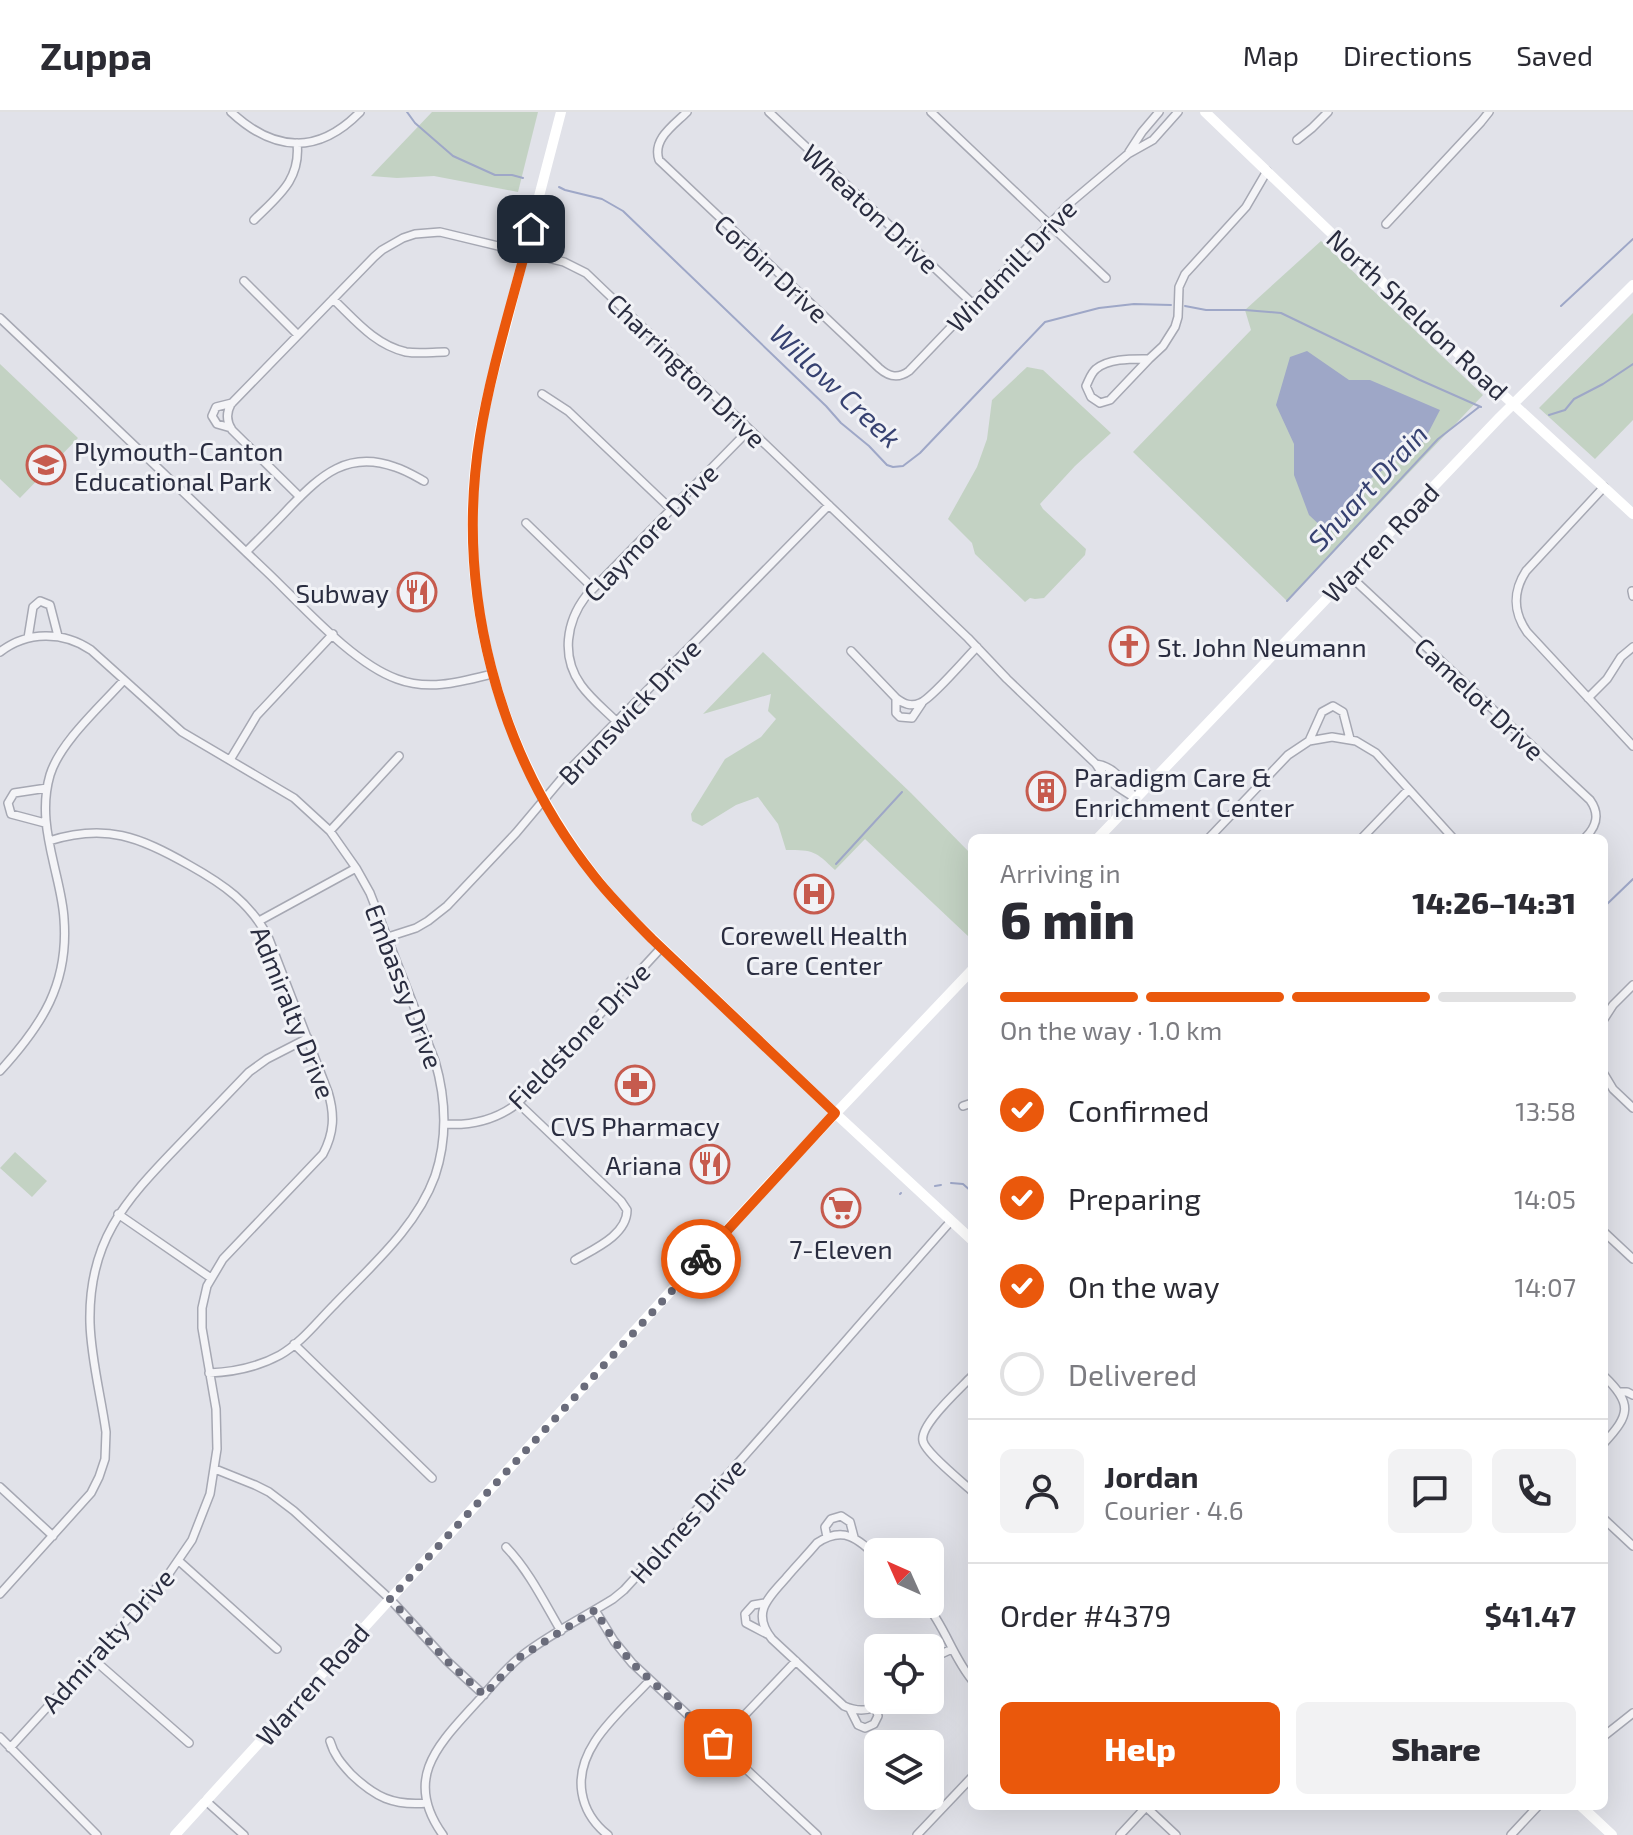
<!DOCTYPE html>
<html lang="en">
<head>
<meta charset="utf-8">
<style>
	body { margin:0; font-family:"Exo 2",sans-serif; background:#f2f2f3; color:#2b2b33; height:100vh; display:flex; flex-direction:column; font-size:30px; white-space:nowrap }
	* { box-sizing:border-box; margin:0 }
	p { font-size:26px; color:#7c7c81 }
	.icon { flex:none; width:44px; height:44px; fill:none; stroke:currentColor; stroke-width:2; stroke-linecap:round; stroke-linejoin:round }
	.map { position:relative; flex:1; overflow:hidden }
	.panel { position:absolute; left:968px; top:722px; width:640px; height:976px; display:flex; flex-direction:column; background:#fff; border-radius:12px; box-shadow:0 8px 32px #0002 }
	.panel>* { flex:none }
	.needle { width:52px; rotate:315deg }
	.tools { position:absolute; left:864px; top:1426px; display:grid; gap:16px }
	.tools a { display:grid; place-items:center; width:80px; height:80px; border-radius:12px; background:#fff; box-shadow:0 8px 32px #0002; font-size:40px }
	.pin { position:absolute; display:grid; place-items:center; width:68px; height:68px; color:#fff; margin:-34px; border-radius:16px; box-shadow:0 4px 12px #0006 }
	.courier { position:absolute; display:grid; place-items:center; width:80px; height:80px; margin:-40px; border:6px solid #ea580c; border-radius:50%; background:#fff; color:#222; box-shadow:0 2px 10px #0007 }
	.overview em { font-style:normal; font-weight:800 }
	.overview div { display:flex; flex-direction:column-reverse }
	.overview { display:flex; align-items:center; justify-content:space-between; height:136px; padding:0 32px }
	h1 { font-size:52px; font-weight:800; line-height:60px }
	.bar { display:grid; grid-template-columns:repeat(4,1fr); gap:12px 8px; align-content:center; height:96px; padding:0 32px }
	.bar i { height:10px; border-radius:6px; background:#e1e1e2 }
	.bar .current { background:#ea580c }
	.bar p { grid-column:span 4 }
	.line { display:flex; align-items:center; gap:20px; padding:0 32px; border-top:2px solid #e1e1e2 }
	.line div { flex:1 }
	.round { display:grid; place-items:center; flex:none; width:84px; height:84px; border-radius:12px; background:#f2f2f3 }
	ol { padding:0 32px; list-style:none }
	li { display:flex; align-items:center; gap:24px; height:88px }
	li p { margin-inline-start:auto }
	li .icon { padding:8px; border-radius:50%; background:#ea580c; color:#fff; stroke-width:4 }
	li:last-child { color:#7c7c81 }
	li i { width:44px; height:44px; border:4px solid #e1e1e2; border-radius:50% }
	.button { display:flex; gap:16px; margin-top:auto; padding:16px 32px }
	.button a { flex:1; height:92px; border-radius:12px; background:#ea580c; color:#fff; font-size:32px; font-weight:800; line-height:92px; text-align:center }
	.button a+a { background:#f2f2f3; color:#2b2b33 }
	header { display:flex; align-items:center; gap:48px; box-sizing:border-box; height:112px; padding:0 40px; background:#fff; border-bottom:2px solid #e1e1e2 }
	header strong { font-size:38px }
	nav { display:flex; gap:44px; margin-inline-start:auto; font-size:28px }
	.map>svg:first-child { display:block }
	.green { fill:#c3d2c3 }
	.water { fill:#9ea7c7 }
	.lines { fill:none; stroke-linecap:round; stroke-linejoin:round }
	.stream { stroke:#9ea7c7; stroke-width:2 }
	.street-casing { stroke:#a6a8b3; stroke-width:10 }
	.street { stroke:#f4f4f7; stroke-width:7 }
	.secondary { stroke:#fff; stroke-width:10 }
	.done { stroke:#6a6c7b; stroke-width:8; stroke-dasharray:0 14.4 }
	.route { stroke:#ea580c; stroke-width:10 }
	.labels { text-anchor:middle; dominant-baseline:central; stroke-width:6; stroke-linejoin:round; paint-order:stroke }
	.street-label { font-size:26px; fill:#2a2d40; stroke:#f1f2f6 }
	.poi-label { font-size:26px; fill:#2a2d40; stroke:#f1f2f6; text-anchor:start }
	.water-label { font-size:28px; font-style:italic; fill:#374271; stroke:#f1f2f6 }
</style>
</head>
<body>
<header>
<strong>Zuppa</strong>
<nav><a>Map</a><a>Directions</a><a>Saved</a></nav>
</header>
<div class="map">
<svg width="1633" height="1723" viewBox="0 0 1633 1723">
	<rect width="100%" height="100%" fill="#e1e2e9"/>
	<path class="green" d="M432,0H538L518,80L434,64L397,66L371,64Z
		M1321,129L1483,283L1287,489L1133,340L1251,218L1245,198Z
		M1633,201V308L1595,347L1539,296Z
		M0,252L78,326L20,386L0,367Z
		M1027,255L1043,258L1111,321L1075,354L1040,392L1043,397L1086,437L1085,443L1044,486L1035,487L1030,486L1025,490L975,442L972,431L948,407L977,355L987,327L992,288Z
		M763,540L911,681L972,743V821L969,825L865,727L835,758C815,739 814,738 786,738L778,712L758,685L736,693L702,714L692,709L691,702L725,647L761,625L776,607L768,599L771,582L703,602Z
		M15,1040L47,1069L32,1085L0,1056Z"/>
	<path class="water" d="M1307,239L1349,268H1370L1440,298L1424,329L1366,370L1351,397L1324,417L1309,403L1294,363V332L1276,293L1290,245Z"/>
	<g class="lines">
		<path class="stream" d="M407,0L415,11L453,44L495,63H512L523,66
			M559,75L565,78L602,87L623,99L826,294L841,311L869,334L887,353L893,355L903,354L920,341L1045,210L1099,196L1134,192L1171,193
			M1185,194L1206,198H1245L1281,201L1420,268L1481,295
			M1561,194L1633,127
			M1549,303L1565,298L1574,287L1603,272L1633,252
			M1287,489L1438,327L1479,295
			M836,752L902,680
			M1604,795L1633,767
			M951,1071L963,1072L972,1080
			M935,1074L941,1073
			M900,1082L901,1081"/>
		<defs>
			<path id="street" d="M231,0C274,40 318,43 360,0
				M687,0C674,13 652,27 659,48L879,256C889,265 898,267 909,259L1070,91L1128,42L1153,28L1178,0
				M769,0L973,192
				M931,0L1106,166
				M1297,28L1312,16L1328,0
				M1129,40L1142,20L1159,0
				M254,108C278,84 301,68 297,31
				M1386,112L1481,10L1489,0
				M244,169L298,223
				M333,187C355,208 375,233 406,240C419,242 433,240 445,240
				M0,206C89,290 177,374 266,459C301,492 352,551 397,567C429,579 460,570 492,562
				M1149,247L1110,288L1100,291L1091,285L1086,274C1089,268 1091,261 1096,257C1109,246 1133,247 1149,247L1163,234L1175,215L1178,205L1179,175L1185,162L1246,95L1267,59
				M542,282L568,299L671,397
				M231,316L217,312L212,304L216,295L232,291
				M1604,375L1526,459C1513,479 1513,500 1527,520L1633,634
				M300,385L232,318C226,309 226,301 231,292L374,145L382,138L403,126L415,122L440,120L564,150L586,161L968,526L1007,567L1096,652C1105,668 1120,677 1135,686
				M526,411L593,476
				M246,440C261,425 276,410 290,395C321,363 348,338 395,355C405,358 415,364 424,369
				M1349,463L1590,688C1600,702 1597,714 1585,726
				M1632,479L1633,484
				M28,526L33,495L40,489L50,493L58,524
				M851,539L896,586C904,592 911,595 920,591C931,587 966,546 977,535
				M0,540C27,519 63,519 91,538L182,620L294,686L330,719L356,756L370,781L435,949C446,987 448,1025 435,1064C416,1116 371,1154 334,1193C317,1210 301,1231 280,1243C258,1255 234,1260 209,1261
				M896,586V601L900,605L912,606L922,591
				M1588,586L1607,567L1621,545L1633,535
				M617,610C605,598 591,587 581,573C561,545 566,510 586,484L749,318
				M1309,629L1322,600L1333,594L1343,600L1350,627
				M230,648L257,603L333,522
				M1096,652C1113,654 1123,668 1132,682
				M45,711L11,702L8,691L14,681L47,676
				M330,719L399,644
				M1209,726L1288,643L1309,629L1332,625L1356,629L1376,641L1453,726
				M1362,726L1408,678
				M259,809L356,756
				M388,825L416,816L428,809L447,794L516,721L569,658L829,393
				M1604,907L1613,893L1633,873
				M0,959C42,913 69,872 64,807C63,789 58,771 54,753C47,723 41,694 50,663C60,630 101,594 124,568
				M1604,962L1613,977L1633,996
				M518,991L621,1089L627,1098C627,1123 594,1137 575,1148
				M963,994L972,991
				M444,1012C472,1014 496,1008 518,991L661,836
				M118,1102L211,1166
				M1604,1120L1633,1147
				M294,1232L432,1366
				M972,1264C961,1276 919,1313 923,1329C925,1340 962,1370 972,1379
				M1604,1264C1633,1292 1630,1303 1604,1331
				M1619,1280H1627L1633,1283
				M215,1357L255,1373L269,1380L294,1399L390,1487L447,1549L484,1583
				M0,1375L53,1424
				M1604,1407L1633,1434
				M827,1425L825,1415L831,1407L841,1404L850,1410L854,1425
				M506,1435C529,1459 544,1490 561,1519
				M878,1446C858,1427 844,1413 817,1431C807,1443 796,1454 786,1466C768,1486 751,1501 772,1527L844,1594C860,1601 873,1599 886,1588
				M179,1449L277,1537
				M0,1482L91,1381L99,1365L105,1347L106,1320C101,1284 91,1247 90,1211C88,1130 124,1090 177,1035C201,1010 225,985 249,960L267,947L308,926
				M765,1491L753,1493L745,1502L746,1511L767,1522
				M926,1492C945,1515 953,1545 972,1568
				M595,1498L614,1529L632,1551L817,1723
				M92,1546L189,1631
				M930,1547L952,1537
				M850,1597L858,1613L865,1616L874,1612L878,1604L876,1596
				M1604,1624L1633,1601
				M0,1625L97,1723
				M330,1629C334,1643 341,1651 351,1662C375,1685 393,1694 427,1691
				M718,1631L796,1549
				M10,1636L168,1463L192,1428L210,1382L217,1337L216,1297L202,1216V1196L207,1174L223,1147L323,1042C334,1021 335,1003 328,980L269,827C251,791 223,772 189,753C140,725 106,711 49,729
				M206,1689L244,1723
				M1145,1694L1176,1723
				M443,1723C402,1666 439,1632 477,1590C492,1574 506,1555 524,1542C552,1521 584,1505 613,1487L624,1478C735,1357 842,1232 951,1109
				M608,1723C594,1712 585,1699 582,1681C574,1635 622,1599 650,1568
				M917,1723L972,1665
				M1120,1723L1146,1695
				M1511,1723L1538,1694"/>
		</defs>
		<use href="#street" class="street-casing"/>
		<use href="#street" class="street"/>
		<path class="secondary" d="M561,0C543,69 525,137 508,206C498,245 486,284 479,324C452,498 507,667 622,797L835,1001L972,1128
			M1205,0L1424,210L1633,402
			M1098,726L1500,305L1633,173
			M1581,1694L1612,1723
			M175,1723L763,1078L972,858"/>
	</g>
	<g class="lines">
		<path class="done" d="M701,1147L390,1487L447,1549L484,1583L520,1545L595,1498L614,1529L632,1551L718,1631"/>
		<path class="route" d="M531,117C514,185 491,256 480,324C455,478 497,642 594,764C612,787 632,807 652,827L835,1001L701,1147"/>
	</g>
	<defs>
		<symbol id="school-ring" viewBox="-11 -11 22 22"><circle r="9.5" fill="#f1f2f6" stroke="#c65b4e" stroke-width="1.5"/><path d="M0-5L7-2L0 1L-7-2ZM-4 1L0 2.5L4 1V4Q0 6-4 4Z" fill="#c65b4e"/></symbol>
		<symbol id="restaurant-ring" viewBox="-11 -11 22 22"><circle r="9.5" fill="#f1f2f6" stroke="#c65b4e" stroke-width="1.5"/><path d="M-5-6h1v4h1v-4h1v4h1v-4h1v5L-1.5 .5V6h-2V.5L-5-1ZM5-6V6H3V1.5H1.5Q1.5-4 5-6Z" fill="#c65b4e"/></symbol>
		<symbol id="church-ring" viewBox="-11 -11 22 22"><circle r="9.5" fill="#f1f2f6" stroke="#c65b4e" stroke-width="1.5"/><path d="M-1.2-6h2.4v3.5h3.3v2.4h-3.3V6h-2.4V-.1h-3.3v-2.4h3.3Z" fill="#c65b4e"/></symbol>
		<symbol id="building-ring" viewBox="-11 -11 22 22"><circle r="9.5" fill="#f1f2f6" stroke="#c65b4e" stroke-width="1.5"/><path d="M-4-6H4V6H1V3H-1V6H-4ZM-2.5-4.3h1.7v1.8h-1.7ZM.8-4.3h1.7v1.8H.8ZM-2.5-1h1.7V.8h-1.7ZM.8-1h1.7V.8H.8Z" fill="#c65b4e"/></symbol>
		<symbol id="hospital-ring" viewBox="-11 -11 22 22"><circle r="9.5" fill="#f1f2f6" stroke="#c65b4e" stroke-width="1.5"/><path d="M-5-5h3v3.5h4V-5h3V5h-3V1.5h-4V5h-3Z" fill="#c65b4e"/></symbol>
		<symbol id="pharmacy-ring" viewBox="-11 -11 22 22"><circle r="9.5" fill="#f1f2f6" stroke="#c65b4e" stroke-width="1.5"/><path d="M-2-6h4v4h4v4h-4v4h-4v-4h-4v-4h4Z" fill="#c65b4e"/></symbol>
		<symbol id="supermarket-ring" viewBox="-11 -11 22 22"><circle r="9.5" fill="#f1f2f6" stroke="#c65b4e" stroke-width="1.5"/><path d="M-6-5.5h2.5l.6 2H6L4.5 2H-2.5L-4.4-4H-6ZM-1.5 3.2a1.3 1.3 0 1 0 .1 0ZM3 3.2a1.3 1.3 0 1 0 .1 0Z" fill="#c65b4e"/></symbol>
	</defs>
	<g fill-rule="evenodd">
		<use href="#school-ring" x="24" y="331" width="44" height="44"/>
		<use href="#restaurant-ring" x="395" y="458" width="44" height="44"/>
		<use href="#church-ring" x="1107" y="512" width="44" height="44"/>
		<use href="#building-ring" x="1024" y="657" width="44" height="44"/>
		<use href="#hospital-ring" x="792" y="760" width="44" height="44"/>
		<use href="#pharmacy-ring" x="613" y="951" width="44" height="44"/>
		<use href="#restaurant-ring" x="688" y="1030" width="44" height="44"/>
		<use href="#supermarket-ring" x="819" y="1074" width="44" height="44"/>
	</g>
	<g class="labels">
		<g class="street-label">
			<text transform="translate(871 96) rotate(43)">Wheaton Drive</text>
			<text transform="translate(1011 153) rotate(-46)">Windmill Drive</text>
			<text transform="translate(772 156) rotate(43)">Corbin Drive</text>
			<text transform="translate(1418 202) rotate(43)">North Sheldon Road</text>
			<text transform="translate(687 258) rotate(44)">Charrington Drive</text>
			<text transform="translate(650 420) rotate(-46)">Claymore Drive</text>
			<text transform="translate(1380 430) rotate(-46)">Warren Road</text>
			<text transform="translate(1480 586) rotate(43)">Camelot Drive</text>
			<text transform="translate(629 599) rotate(-46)">Brunswick Drive</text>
			<text transform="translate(405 874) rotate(69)">Embassy Drive</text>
			<text transform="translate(294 900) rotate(68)">Admiralty Drive</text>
			<text transform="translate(578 923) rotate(-46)">Fieldstone Drive</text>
			<text transform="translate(687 1408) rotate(-48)">Holmes Drive</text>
			<text transform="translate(107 1528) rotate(-48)">Admiralty Drive</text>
			<text transform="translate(312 1572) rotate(-48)">Warren Road</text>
		</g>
		<g class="poi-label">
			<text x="74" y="338">Plymouth-Canton<tspan x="74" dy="30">Educational Park</tspan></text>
			<text x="389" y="480" text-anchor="end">Subway</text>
			<text x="1157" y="534">St. John Neumann</text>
			<text x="1074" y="664">Paradigm Care &amp;<tspan x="1074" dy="30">Enrichment Center</tspan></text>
			<text x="814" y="822" text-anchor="middle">Corewell Health<tspan x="814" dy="30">Care Center</tspan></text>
			<text x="635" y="1013" text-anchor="middle">CVS Pharmacy</text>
			<text x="682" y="1052" text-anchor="end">Ariana</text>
			<text x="841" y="1136" text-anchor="middle">7-Eleven</text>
		</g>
		<g class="water-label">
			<text transform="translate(836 273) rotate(43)">Willow Creek</text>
			<text transform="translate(1367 375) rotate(-47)">Shuart Drain</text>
		</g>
	</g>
</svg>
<div class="tools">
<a><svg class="needle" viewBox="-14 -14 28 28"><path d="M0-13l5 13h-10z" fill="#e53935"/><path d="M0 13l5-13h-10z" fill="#7c7c81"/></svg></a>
<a><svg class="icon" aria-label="locate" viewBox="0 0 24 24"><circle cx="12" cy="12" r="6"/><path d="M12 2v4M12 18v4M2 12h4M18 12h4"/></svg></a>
<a><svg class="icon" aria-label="layers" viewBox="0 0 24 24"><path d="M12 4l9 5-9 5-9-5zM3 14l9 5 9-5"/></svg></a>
</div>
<div class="pin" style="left:718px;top:1631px;background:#ea580c"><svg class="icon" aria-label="bag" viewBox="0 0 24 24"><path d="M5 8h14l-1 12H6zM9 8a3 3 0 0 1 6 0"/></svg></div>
<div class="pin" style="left:531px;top:117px;background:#1f2937"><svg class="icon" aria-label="home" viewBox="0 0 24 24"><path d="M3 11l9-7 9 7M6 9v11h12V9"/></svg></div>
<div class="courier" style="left:701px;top:1147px"><svg class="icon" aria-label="bike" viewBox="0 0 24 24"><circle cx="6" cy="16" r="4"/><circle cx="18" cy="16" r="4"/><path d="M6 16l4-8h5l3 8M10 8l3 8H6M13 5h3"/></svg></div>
<section class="panel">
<div class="overview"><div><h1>6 min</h1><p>Arriving in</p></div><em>14:26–14:31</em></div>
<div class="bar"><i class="current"></i><i class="current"></i><i class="current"></i><i></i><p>On the way · 1.0 km</p></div>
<ol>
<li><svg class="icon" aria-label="check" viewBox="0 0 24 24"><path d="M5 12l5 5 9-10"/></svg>Confirmed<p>13:58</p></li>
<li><svg class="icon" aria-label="check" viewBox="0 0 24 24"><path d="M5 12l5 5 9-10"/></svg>Preparing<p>14:05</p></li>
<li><svg class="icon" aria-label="check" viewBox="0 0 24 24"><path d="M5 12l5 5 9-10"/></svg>On the way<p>14:07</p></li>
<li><i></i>Delivered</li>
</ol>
<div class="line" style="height:144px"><a class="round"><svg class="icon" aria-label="person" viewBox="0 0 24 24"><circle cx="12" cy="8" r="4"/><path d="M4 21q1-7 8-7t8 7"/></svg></a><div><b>Jordan</b><p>Courier · 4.6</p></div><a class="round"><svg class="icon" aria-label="chat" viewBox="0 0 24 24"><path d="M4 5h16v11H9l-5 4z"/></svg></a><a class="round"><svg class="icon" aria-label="phone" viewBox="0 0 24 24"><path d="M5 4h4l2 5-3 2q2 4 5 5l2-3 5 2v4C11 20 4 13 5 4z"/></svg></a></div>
<div class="line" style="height:104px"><div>Order #4379</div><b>$41.47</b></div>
<div class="button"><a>Help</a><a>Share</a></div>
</section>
</div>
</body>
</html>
